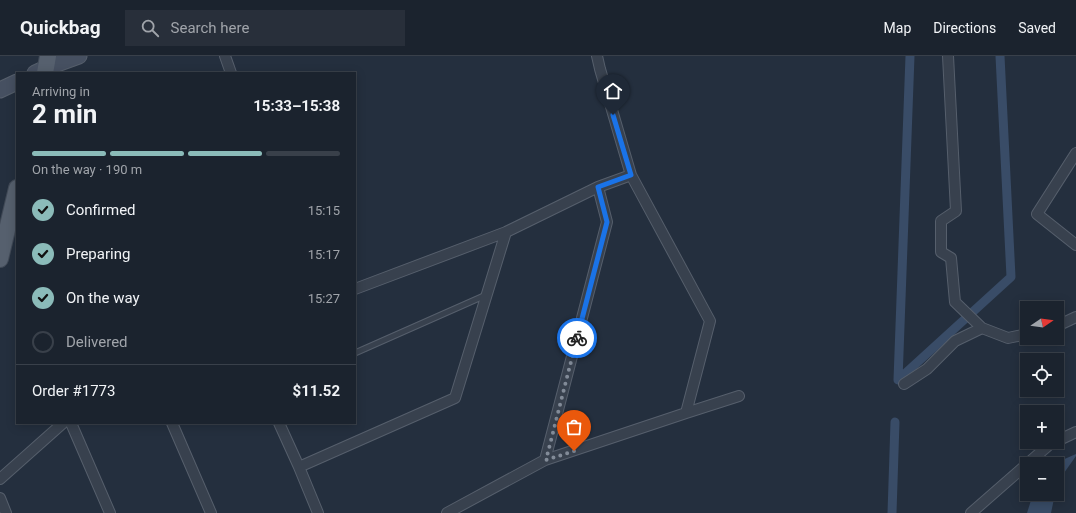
<!DOCTYPE html>
<html lang="en">
<head>
<meta charset="utf-8">
<style>
	body { margin:0; font-family:Roboto,sans-serif; background:#282f3a; color:#f1f3f6; height:100vh; display:flex; flex-direction:column; font-size:15px; white-space:nowrap }
	* { box-sizing:border-box; margin:0 }
	p { font-size:13px; color:#a0a4aa }
	.icon { flex:none; width:22px; height:22px; fill:none; stroke:currentColor; stroke-width:2; stroke-linecap:round; stroke-linejoin:round }
	.map { position:relative; flex:1; overflow:hidden }
	.details { position:absolute; left:16px; top:16px; width:340px; height:352px; display:flex; flex-direction:column; background:#1b232e; border-radius:0px; box-shadow:0 2px 10px #0003,0 0 0 1px #39404a }
	.details>* { flex:none }
	.needle { width:26px; rotate:77deg }
	.tools { position:absolute; left:1020px; top:245px; display:grid; gap:8px }
	.tools a { display:grid; place-items:center; width:44px; height:44px; border-radius:0px; background:#1b232e; box-shadow:0 2px 10px #0003,0 0 0 1px #39404a; font-size:20px }
	.pin { position:absolute; display:grid; place-items:center; width:34px; height:34px; color:#fff; margin:-41px -17px; border-radius:50% 50% 50% 0; rotate:-45deg; box-shadow:0 0 4px #0007 }
	.pin .icon { rotate:45deg }
	.courier { position:absolute; display:grid; place-items:center; width:40px; height:40px; margin:-20px; border:3px solid #1a73e8; border-radius:50%; background:#fff; color:#222; box-shadow:0 1px 5px #0007 }
	.headline em { font-style:normal; font-weight:700 }
	.headline div { display:flex; flex-direction:column-reverse }
	.headline { display:flex; align-items:center; justify-content:space-between; height:68px; padding:0 16px }
	h1 { font-size:26px; font-weight:700; line-height:30px }
	.bar { display:grid; grid-template-columns:repeat(4,1fr); gap:6px 4px; align-content:center; height:48px; padding:0 16px }
	.bar i { height:5px; border-radius:3px; background:#39404a }
	.bar .current { background:#8bbbb9 }
	.bar p { grid-column:span 4 }
	.line { display:flex; align-items:center; gap:10px; padding:0 16px; border-top:1px solid #39404a }
	.line div { flex:1 }
	ol { padding:0 16px; list-style:none }
	li { display:flex; align-items:center; gap:12px; height:44px }
	li p { margin-inline-start:auto }
	li .icon { padding:4px; border-radius:50%; background:#8bbbb9; color:#111; stroke-width:4 }
	li:last-child { color:#a0a4aa }
	li i { width:22px; height:22px; border:2px solid #39404a; border-radius:50% }
	header { display:flex; align-items:center; gap:24px; box-sizing:border-box; height:56px; padding:0 20px; background:#1b232e; border-bottom:1px solid #39404a }
	header strong { font-size:19px }
	nav { display:flex; gap:22px; margin-inline-start:auto; font-size:14px }
	.search { width:280px; height:36px; background:#282f3a; display:flex; align-items:center; gap:10px; box-sizing:border-box; padding:0 14px; border-radius:0px; color:#a0a4aa; font-size:15px }
	.map>svg:first-child { display:block }
	.water { fill:#394c67 }
	.lines { fill:none; stroke-linecap:round; stroke-linejoin:round }
	.canal { stroke:#394c67; stroke-width:9 }
	.lane-casing { stroke:#565f6c; stroke-width:7 }
	.street-casing { stroke:#565f6c; stroke-width:12 }
	.secondary-casing { stroke:#565f6c; stroke-width:17 }
	.primary-casing { stroke:#414a57; stroke-width:18 }
	.lane { stroke:#38414e; stroke-width:5 }
	.street { stroke:#38414e; stroke-width:10 }
	.secondary { stroke:#465061; stroke-width:15 }
	.primary { stroke:#56606e; stroke-width:16 }
	.done { stroke:#828b98; stroke-width:4; stroke-dasharray:0 7.2 }
	.route { stroke:#1a73e8; stroke-width:5 }
</style>
</head>
<body>
<header>
<strong>Quickbag</strong>
<div class="search"><svg class="icon" aria-label="search" viewBox="0 0 24 24"><circle cx="10" cy="10" r="6"/><path d="M15 15l6 6"/></svg>Search here</div>
<nav><a>Map</a><a>Directions</a><a>Saved</a></nav>
</header>
<div class="map">
<svg width="1076" height="457" viewBox="0 0 1076 457">
	<rect width="100%" height="100%" fill="#242f3e"/>
	<path class="water" d="M1076,398V400L1064,417L1057,429V408H1053Z
		M1033,438H1055L1051,457H1027Z"/>
	<g class="lines">
		<path class="canal" d="M898,324L1011,221L1000,0
			M898,324L910,0
			M892,457L895,366"/>
		<defs>
			<path id="lane" d="M355,297L486,239"/>
			<path id="street" d="M225,0L231,17
				M948,0L956,155L941,165V196L951,202L955,246L982,272
				M1076,97L1037,158L1076,189
				M355,233L506,176L598,131L631,119L600,13L597,0
				M1057,270L1076,261
				M904,328L927,313L955,285L982,272L1008,282L1027,278
				M686,357L739,340
				M71,367L110,457
				M172,367L211,457
				M279,367L299,411L318,457
				M1057,385L1076,376
				M545,404L686,357L710,265L631,119
				M1027,408L1049,389L1055,386
				M299,411L455,342L506,176
				M0,423L63,367
				M0,442L6,457
				M447,457L545,404L607,166L598,131
				M971,457L1027,408"/>
			<path id="secondary" d="M35,17L46,12L79,0
				M0,34L17,26"/>
			<path id="primary" d="M45,17L48,0
				M0,203L17,132"/>
		</defs>
		<use href="#lane" class="lane-casing"/>
		<use href="#street" class="street-casing"/>
		<use href="#secondary" class="secondary-casing"/>
		<use href="#primary" class="primary-casing"/>
		<use href="#lane" class="lane"/>
		<use href="#street" class="street"/>
		<use href="#secondary" class="secondary"/>
		<use href="#primary" class="primary"/>
	</g>
	<g class="lines">
		<path class="done" d="M574,395L546,404L577,282"/>
		<path class="route" d="M577,282L607,166L598,131L631,119L613,59"/>
	</g>
</svg>
<div class="tools">
<a><svg class="needle" viewBox="-14 -14 28 28"><path d="M0-13l5 13h-10z" fill="#e53935"/><path d="M0 13l5-13h-10z" fill="#a0a4aa"/></svg></a>
<a><svg class="icon" aria-label="locate" viewBox="0 0 24 24"><circle cx="12" cy="12" r="6"/><path d="M12 2v4M12 18v4M2 12h4M18 12h4"/></svg></a>
<a>+</a>
<a>−</a>
</div>
<div class="pin" style="left:574px;top:395px;background:#ea580c"><svg class="icon" aria-label="bag" viewBox="0 0 24 24"><path d="M5 8h14l-1 12H6zM9 8a3 3 0 0 1 6 0"/></svg></div>
<div class="pin" style="left:613px;top:59px;background:#1f2937"><svg class="icon" aria-label="home" viewBox="0 0 24 24"><path d="M3 11l9-7 9 7M6 9v11h12V9"/></svg></div>
<div class="courier" style="left:577px;top:282px"><svg class="icon" aria-label="bike" viewBox="0 0 24 24"><circle cx="6" cy="16" r="4"/><circle cx="18" cy="16" r="4"/><path d="M6 16l4-8h5l3 8M10 8l3 8H6M13 5h3"/></svg></div>
<section class="details">
<div class="headline"><div><h1>2 min</h1><p>Arriving in</p></div><em>15:33–15:38</em></div>
<div class="bar"><i class="current"></i><i class="current"></i><i class="current"></i><i></i><p>On the way · 190 m</p></div>
<ol>
<li><svg class="icon" aria-label="check" viewBox="0 0 24 24"><path d="M5 12l5 5 9-10"/></svg>Confirmed<p>15:15</p></li>
<li><svg class="icon" aria-label="check" viewBox="0 0 24 24"><path d="M5 12l5 5 9-10"/></svg>Preparing<p>15:17</p></li>
<li><svg class="icon" aria-label="check" viewBox="0 0 24 24"><path d="M5 12l5 5 9-10"/></svg>On the way<p>15:27</p></li>
<li><i></i>Delivered</li>
</ol>
<div class="line" style="height:52px"><div>Order #1773</div><b>$11.52</b></div>
</section>
</div>
</body>
</html>
